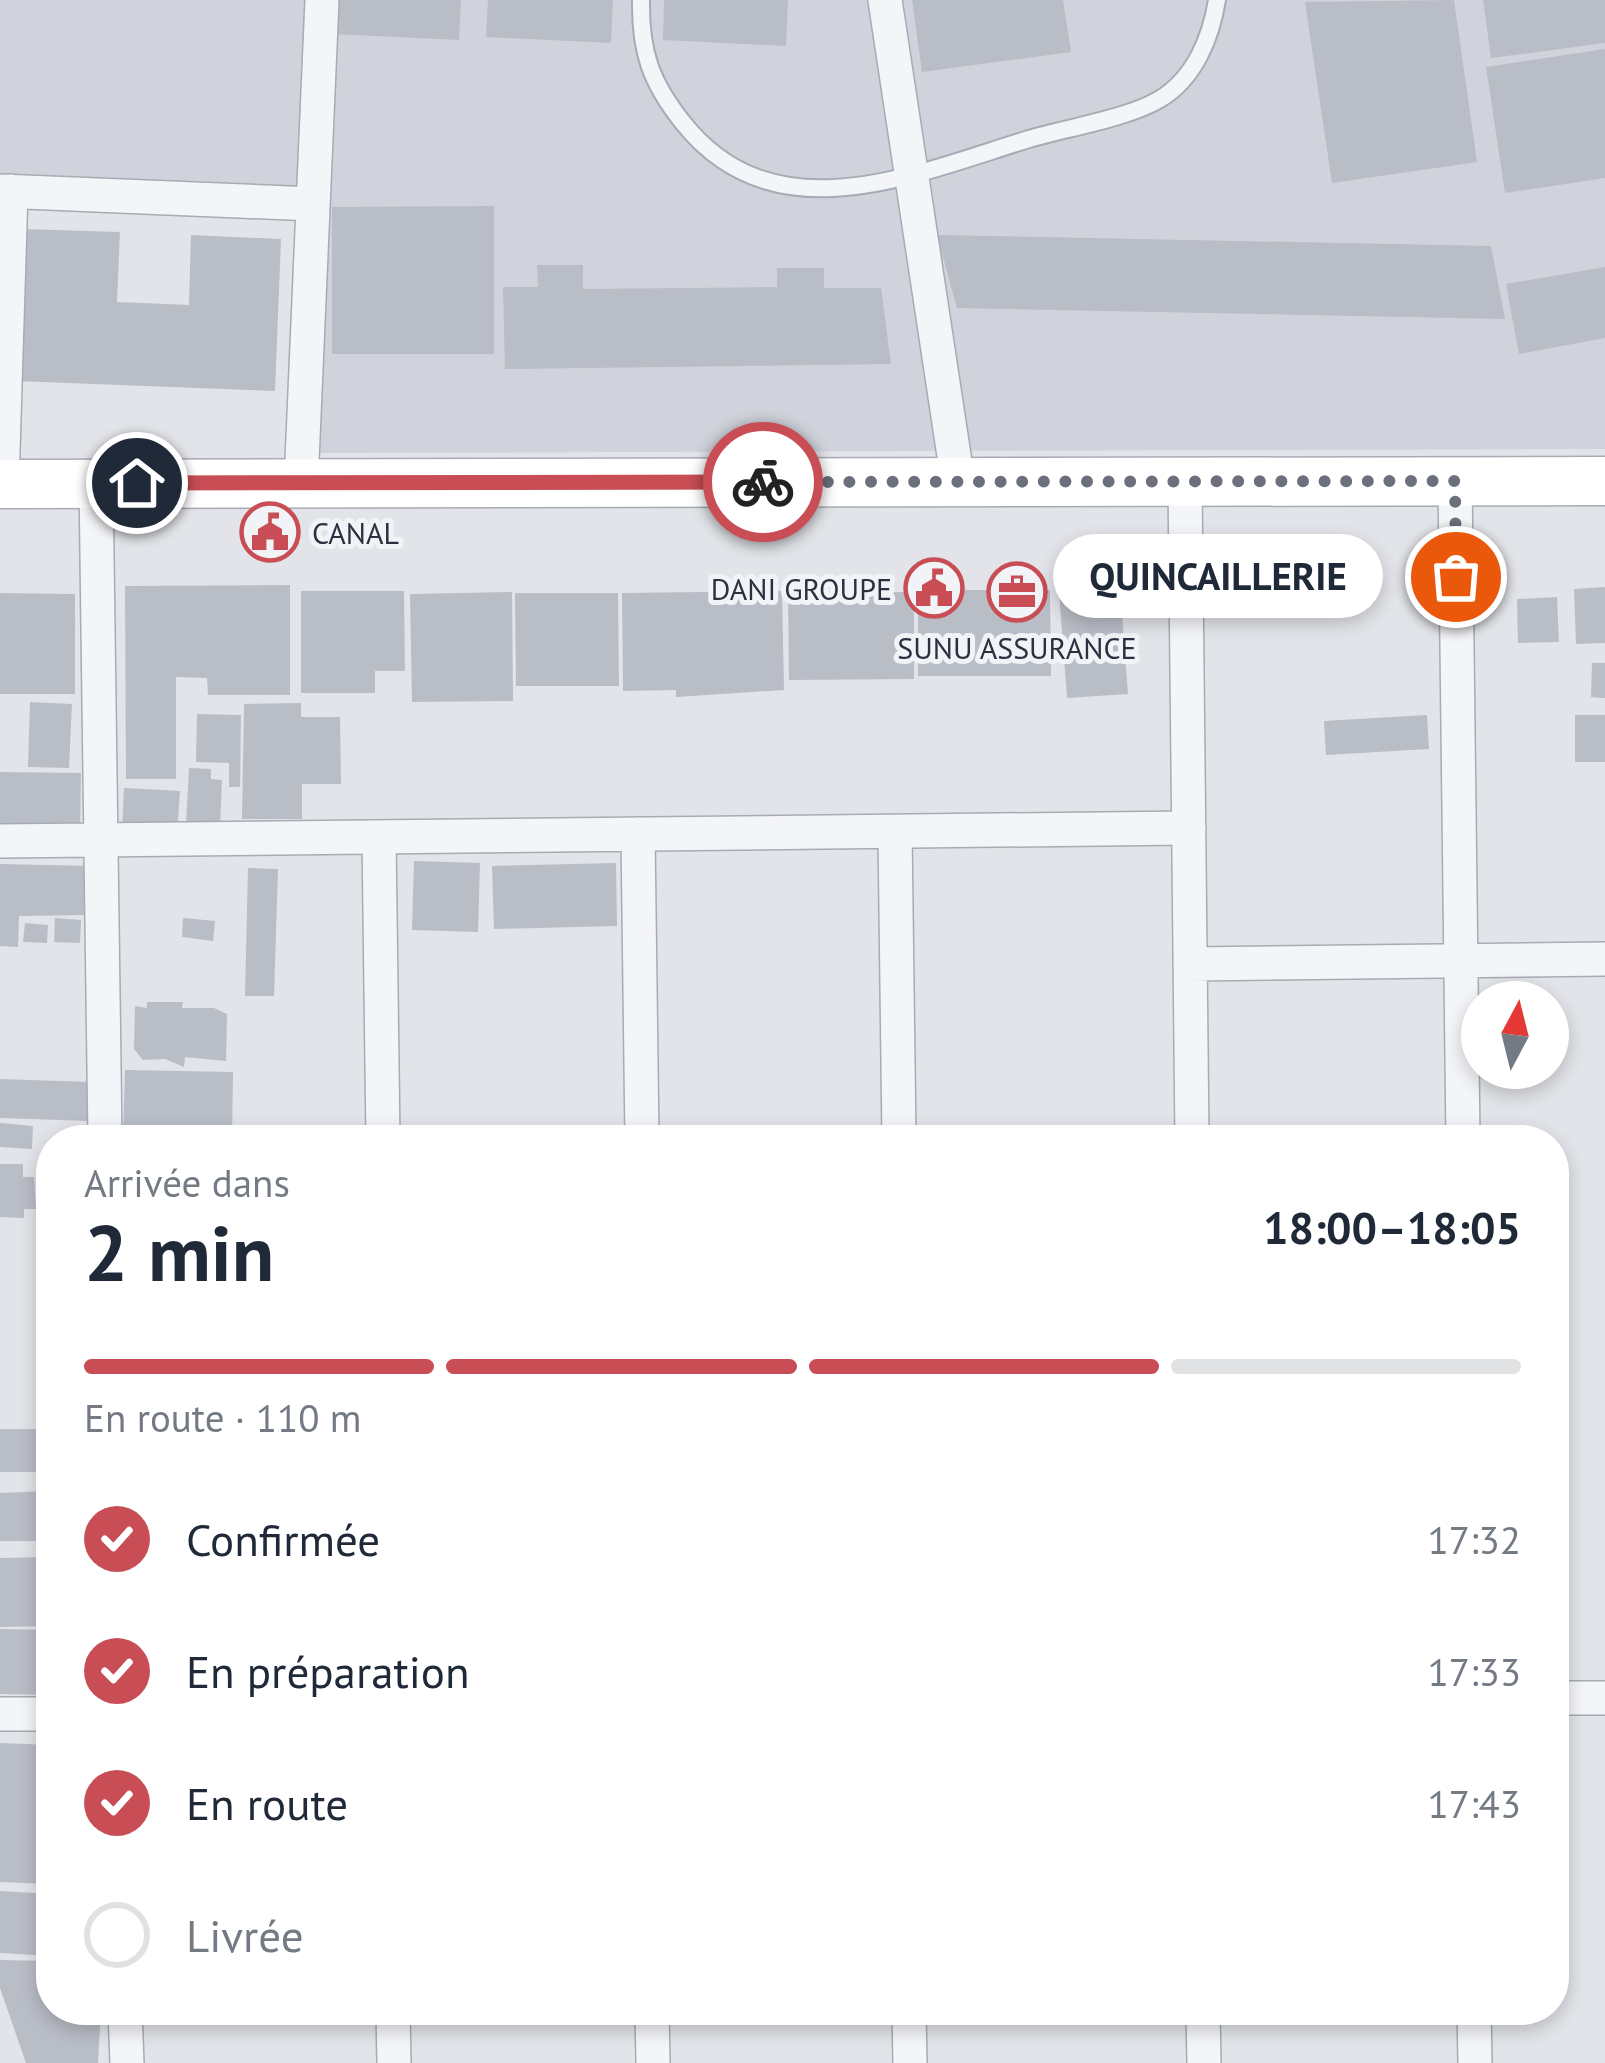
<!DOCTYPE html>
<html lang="fr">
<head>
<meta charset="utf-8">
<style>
	body { margin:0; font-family:"PT Sans",sans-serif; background:#f2f2f3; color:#1f2937; height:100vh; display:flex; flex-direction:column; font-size:45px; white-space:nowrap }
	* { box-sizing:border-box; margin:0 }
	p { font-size:39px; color:#747a83 }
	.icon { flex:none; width:66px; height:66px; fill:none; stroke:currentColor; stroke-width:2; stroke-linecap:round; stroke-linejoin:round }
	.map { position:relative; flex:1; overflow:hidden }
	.details { position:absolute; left:36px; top:1125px; width:1533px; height:900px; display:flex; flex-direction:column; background:#fff; border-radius:48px; box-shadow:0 6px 18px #0003 }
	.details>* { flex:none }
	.needle { width:78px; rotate:7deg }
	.controls { position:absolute; left:1461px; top:981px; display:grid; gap:24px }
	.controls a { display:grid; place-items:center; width:108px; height:108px; border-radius:50%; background:#fff; box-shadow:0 6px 18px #0003; font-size:60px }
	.pin { position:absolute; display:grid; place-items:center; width:102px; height:102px; color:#fff; margin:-51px; border:6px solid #fff; border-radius:50%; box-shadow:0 3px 12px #0007 }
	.courier { position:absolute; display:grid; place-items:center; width:120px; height:120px; margin:-60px; border:9px solid #c84d55; border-radius:50%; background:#fff; color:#222; box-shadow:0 3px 15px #0007 }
	.bubble { position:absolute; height:84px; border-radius:42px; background:#fff; box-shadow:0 6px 18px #0003; font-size:39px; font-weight:800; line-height:84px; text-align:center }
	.headline em { font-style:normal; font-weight:800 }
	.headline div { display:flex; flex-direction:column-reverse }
	.headline { display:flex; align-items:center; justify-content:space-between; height:204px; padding:0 48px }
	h1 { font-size:78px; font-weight:800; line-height:90px }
	.bar { display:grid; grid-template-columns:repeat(4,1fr); gap:18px 12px; align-content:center; height:144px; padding:0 48px }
	.bar i { height:15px; border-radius:9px; background:#e0e1e3 }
	.bar .current { background:#c84d55 }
	.bar p { grid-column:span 4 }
	ol { padding:0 48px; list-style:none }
	li { display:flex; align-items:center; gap:36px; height:132px }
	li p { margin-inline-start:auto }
	li .icon { padding:12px; border-radius:50%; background:#c84d55; color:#fff; stroke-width:4 }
	li:last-child { color:#747a83 }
	li i { width:66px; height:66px; border:6px solid #e0e1e3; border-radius:50% }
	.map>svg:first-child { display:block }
	.built { fill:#d0d3db }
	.building { fill:#b9bdc6 }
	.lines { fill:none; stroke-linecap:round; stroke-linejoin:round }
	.service-casing { stroke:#a7abb3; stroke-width:20 }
	.minor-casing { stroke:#a7abb3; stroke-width:36 }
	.secondary-casing { stroke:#a7abb3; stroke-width:51 }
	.service { stroke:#f4f5f8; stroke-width:16 }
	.minor { stroke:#f4f5f8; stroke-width:33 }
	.secondary { stroke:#fff; stroke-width:48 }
	.done { stroke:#6b707c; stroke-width:12; stroke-dasharray:0 21.6 }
	.route { stroke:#c84d55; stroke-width:15 }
	.labels { text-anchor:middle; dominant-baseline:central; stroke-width:10; stroke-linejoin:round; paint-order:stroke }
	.poi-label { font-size:30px; fill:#2b3141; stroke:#f1f3f7; text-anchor:start }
</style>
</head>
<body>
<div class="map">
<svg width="1605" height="2063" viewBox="0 0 1605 2063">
	<rect width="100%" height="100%" fill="#e2e4e9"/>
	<path class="built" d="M0,0H1605V449L314,453L321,196L0,181Z"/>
	<path class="building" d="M336,0H461L459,40L334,34Z
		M488,0H613L611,43L486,37Z
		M664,0H788L786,46L663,40Z
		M912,0H1063L1071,52L922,72Z
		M1454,0L1477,162L1332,183L1305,2Z
		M1483,0H1605V43L1491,58Z
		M1605,49V178L1505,193L1486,67Z
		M494,206V354H332V207Z
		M21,229L120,232L117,302L189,305L191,235L281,239L275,391L16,381Z
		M937,235L1491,246L1505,319L957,308Z
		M537,265H583V289L777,287V268H824V288H881L891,364L505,369L503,287H538Z
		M1605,267V338L1519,354L1506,284Z
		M290,585V695H208L207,678L176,677V779H126L125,586Z
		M1605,587V643L1576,644L1574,589Z
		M1120,588L1128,694L1067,698L1059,592Z
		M918,590H1050L1051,676H918Z
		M301,591H404L405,671H375V693H301Z
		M782,591L784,690L676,697V690L623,691L622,593Z
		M512,592L513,701L412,702L410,594Z
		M914,592V679L789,680L788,593Z
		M0,593L75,594V694H0Z
		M515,593H618L619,686H516Z
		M1557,597L1559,642L1518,643L1517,599Z
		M1592,663H1605V698L1591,697Z
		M30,702L72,704L69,768L28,767Z
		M301,703V717H340L341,784H302V819H242L244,704Z
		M197,714L241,715L240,787H229V763L196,762Z
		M1427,715L1429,749L1326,755L1324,721Z
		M1575,715H1605V762H1575Z
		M189,768L211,769V779L222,780L220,827L186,825Z
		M0,772L81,773L80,830H0Z
		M124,788L180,791L177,833L122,829Z
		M414,861L480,863L478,932L412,930Z
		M616,863L617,926L494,929L492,866Z
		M0,864L91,866L90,915L19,916L18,947L0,946Z
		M248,868L278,869L274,996H245Z
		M55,918L81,920L80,943L54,942Z
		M183,918L215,921L213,941L182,937Z
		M25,923L48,925L47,943L23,942Z
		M147,1002H183L182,1008H214L227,1014L226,1061L185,1057L184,1067L165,1059L143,1060L134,1049L135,1006L147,1008Z
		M125,1070L233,1072L232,1140H123Z
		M0,1079L91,1082L89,1121L0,1118Z
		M0,1123L33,1126L32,1149L0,1147Z
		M0,1164H23V1177H34L36,1209H24V1218L0,1217Z
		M0,1429H51V1472H0Z
		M47,1491L51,1541H0V1493Z
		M51,1557V1626L0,1627V1558Z
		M0,1629L51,1630V1695L0,1694Z
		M0,1743L51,1745V1884L0,1882Z
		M0,1891L51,1894V1956L0,1953Z
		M0,1960L51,1961V2010H101L98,2063H26L0,1988Z"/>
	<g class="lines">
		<defs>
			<path id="service" d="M641,0C640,52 651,83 684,124C775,237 914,174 1029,139C1066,128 1129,118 1160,99C1195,78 1211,37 1217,0"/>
			<path id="minor" d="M885,0L958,482
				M0,191L313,204
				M1455,481L1463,1140
				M1185,482L1192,1140
				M96,483L105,1140
				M2,484L11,191
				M301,484L322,0
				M895,832L899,1140
				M638,834L642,1140
				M379,837L383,1140
				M0,841L1189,828
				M1190,964L1605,959
				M1554,1698H1605
				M0,1714H51
				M125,2010L127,2063
				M393,2010L394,2063
				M652,2010L653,2063
				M909,2010L910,2063
				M1203,2010L1204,2063
				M1474,2010L1475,2063"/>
			<path id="secondary" d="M0,484L1605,481"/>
		</defs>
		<use href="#service" class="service-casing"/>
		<use href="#minor" class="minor-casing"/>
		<use href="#secondary" class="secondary-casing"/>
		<use href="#service" class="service"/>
		<use href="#minor" class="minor"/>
		<use href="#secondary" class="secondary"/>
	</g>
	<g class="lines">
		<path class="done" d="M763,482L1455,481L1456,577"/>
		<path class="route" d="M137,483L763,482"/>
	</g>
	<defs>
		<symbol id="civic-ring" viewBox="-11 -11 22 22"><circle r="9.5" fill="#f1f3f7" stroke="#c84d55" stroke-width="1.5"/><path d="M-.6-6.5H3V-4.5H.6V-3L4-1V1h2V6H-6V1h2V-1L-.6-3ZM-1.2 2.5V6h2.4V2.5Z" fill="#c84d55"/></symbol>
		<symbol id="office-ring" viewBox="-11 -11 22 22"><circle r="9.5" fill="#f1f3f7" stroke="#c84d55" stroke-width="1.5"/><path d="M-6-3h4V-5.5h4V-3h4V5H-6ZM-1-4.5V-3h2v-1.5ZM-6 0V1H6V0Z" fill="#c84d55"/></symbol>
	</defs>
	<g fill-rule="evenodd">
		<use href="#civic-ring" x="237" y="499" width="66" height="66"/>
		<use href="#civic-ring" x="901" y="555" width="66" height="66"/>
		<use href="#office-ring" x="984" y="559" width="66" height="66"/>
	</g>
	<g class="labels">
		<g class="poi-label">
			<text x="312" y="532">CANAL</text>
			<text x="892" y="588" text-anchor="end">DANI GROUPE</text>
			<text x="1017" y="647" text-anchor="middle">SUNU ASSURANCE</text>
		</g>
	</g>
</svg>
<div class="controls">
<a><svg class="needle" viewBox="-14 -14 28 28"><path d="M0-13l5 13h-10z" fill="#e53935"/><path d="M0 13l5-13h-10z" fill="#747a83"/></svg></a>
</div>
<div class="pin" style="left:1456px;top:577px;background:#ea580c"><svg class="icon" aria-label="bag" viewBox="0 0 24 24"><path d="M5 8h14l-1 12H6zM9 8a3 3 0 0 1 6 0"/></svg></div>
<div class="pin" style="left:137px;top:483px;background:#1f2937"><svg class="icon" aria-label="home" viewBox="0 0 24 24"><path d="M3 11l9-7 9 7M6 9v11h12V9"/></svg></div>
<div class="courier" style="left:763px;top:482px"><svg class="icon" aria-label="bike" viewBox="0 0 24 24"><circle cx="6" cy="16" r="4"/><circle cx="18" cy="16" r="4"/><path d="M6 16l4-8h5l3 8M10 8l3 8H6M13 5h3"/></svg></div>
<div class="bubble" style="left:1053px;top:534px;width:330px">QUINCAILLERIE</div>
<section class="details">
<div class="headline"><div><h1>2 min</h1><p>Arrivée dans</p></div><em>18:00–18:05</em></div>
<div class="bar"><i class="current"></i><i class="current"></i><i class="current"></i><i></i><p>En route · 110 m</p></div>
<ol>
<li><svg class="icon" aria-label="check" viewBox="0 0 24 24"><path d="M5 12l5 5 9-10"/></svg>Confirmée<p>17:32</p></li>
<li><svg class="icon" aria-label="check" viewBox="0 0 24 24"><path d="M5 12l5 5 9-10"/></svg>En préparation<p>17:33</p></li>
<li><svg class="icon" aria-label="check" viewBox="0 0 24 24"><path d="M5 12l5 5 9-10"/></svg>En route<p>17:43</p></li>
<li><i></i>Livrée</li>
</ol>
</section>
</div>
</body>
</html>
